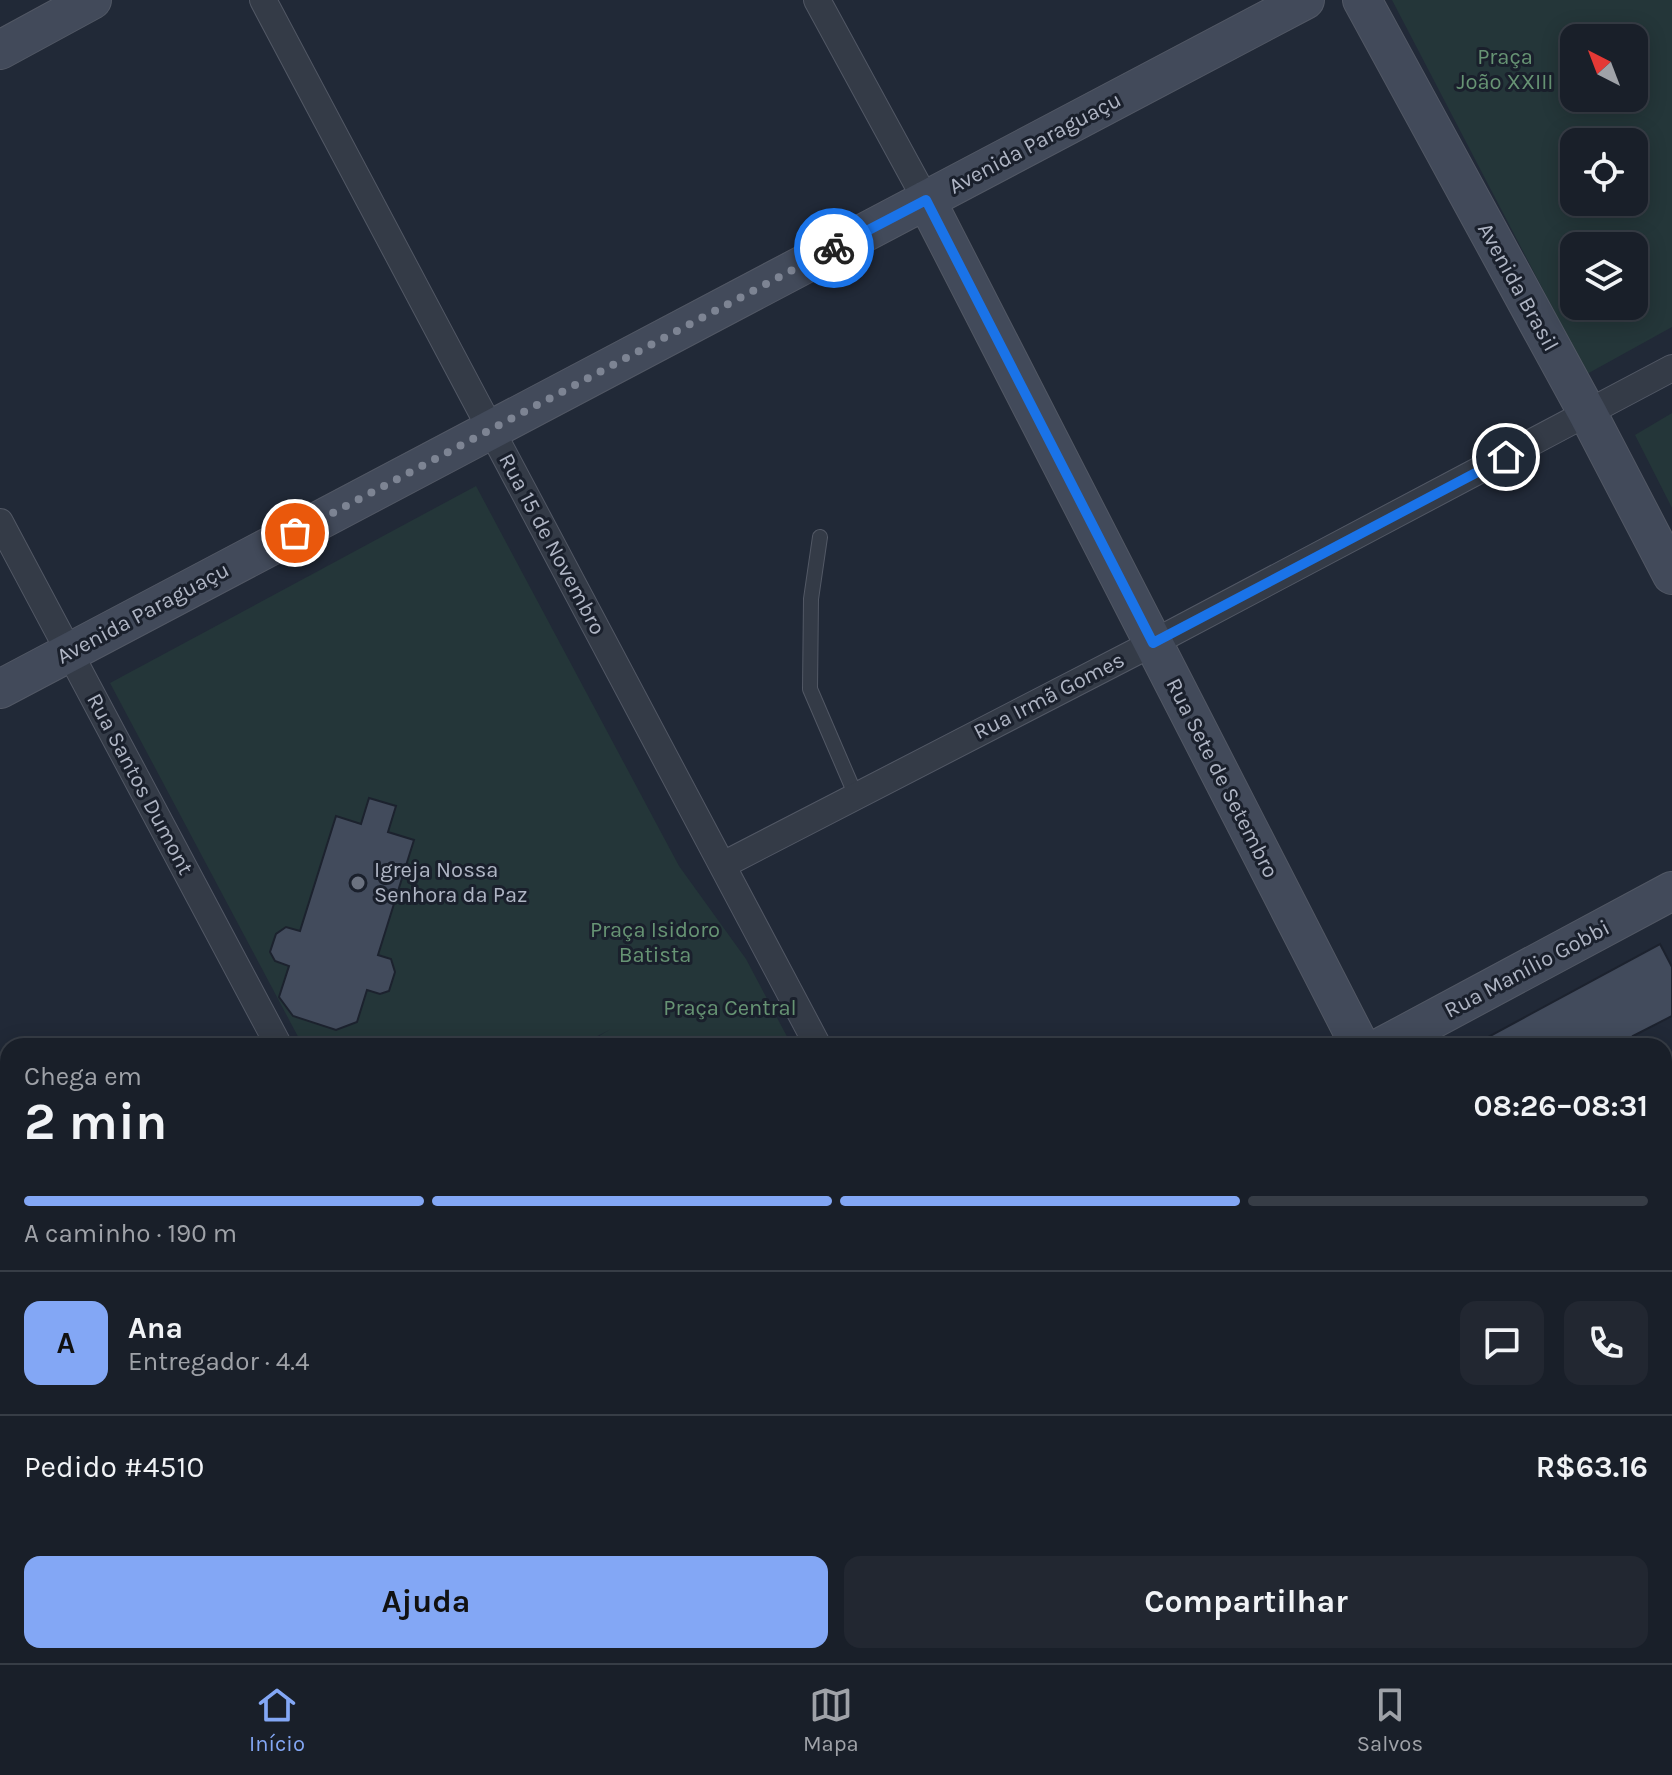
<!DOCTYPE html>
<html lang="pt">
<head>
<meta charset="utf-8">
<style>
	body { margin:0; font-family:Karla,sans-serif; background:#222731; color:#f1f3f6; height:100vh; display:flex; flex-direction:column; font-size:30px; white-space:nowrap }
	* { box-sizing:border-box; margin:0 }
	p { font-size:26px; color:#9fa2a8 }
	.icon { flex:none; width:44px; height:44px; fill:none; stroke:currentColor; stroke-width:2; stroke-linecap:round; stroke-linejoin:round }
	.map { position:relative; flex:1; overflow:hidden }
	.side { position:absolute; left:0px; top:1038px; width:1672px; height:626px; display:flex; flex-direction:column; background:#191f29; border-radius:24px 24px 0 0; box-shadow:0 4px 20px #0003,0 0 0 2px #373d46 }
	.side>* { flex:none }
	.needle { width:52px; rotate:318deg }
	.fabs { position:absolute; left:1560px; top:24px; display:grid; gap:16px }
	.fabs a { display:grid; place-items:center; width:88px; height:88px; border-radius:16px; background:#191f29; box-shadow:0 4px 20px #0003,0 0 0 2px #373d46; font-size:40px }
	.pin { position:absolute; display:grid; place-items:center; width:68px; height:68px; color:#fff; margin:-34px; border:4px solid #fff; border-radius:50%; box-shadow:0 2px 8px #0007 }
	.courier { position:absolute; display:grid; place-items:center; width:80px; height:80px; margin:-40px; border:6px solid #1a73e8; border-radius:50%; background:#fff; color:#222; box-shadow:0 2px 10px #0007 }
	.headline em { font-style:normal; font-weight:700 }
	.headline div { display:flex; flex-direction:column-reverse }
	.headline { display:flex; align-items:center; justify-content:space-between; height:136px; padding:0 24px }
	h1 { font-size:52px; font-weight:700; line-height:60px }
	.bar { display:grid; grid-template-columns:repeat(4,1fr); gap:12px 8px; align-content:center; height:96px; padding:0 24px }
	.bar i { height:10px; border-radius:6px; background:#373d46 }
	.bar .selected { background:#83a7f5 }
	.bar p { grid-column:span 4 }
	.line { display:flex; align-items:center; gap:20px; padding:0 24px; border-top:2px solid #373d46 }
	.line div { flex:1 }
	.round { display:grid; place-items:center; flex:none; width:84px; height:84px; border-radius:16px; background:#222731 }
	.button { display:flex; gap:16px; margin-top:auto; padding:16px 24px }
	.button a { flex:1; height:92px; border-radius:16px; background:#83a7f5; color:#111; font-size:32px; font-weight:700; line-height:92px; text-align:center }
	.button a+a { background:#222731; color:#f1f3f6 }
	.tab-bar { display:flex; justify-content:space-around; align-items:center; height:112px; border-top:2px solid #373d46; background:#191f29; font-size:22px; color:#9fa2a8 }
	.tab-bar a { display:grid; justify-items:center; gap:4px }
	.tab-bar .selected { color:#83a7f5 }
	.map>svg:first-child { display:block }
	.green { fill:#243639; fill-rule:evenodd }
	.building { fill:#424b5c; stroke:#1c222e; stroke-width:2 }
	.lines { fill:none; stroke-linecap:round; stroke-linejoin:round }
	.lane-casing { stroke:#525865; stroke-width:16 }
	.street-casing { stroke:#525865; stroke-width:28 }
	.secondary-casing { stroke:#525865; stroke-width:40 }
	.lane { stroke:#343b47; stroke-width:14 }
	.street { stroke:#343b47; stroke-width:26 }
	.secondary { stroke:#424a5a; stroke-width:38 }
	.done { stroke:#7d8493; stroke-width:8; stroke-dasharray:0 14.4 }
	.route { stroke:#1a73e8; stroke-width:10 }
	.worship-dot { fill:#6b7280; stroke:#1a202c; stroke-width:3 }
	.labels { text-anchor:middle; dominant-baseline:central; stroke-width:6; stroke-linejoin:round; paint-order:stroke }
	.park-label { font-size:22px; fill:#679474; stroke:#1a202c }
	.street-label { font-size:22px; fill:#afb5c4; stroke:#1a202c }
	.poi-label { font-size:22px; fill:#afb5c4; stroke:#1a202c; text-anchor:start }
</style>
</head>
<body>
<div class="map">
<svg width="1672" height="1663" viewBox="0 0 1672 1663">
	<rect width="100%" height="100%" fill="#212937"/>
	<path class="green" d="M1392,0H1672V327L1587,374ZM1574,38H1634V98H1574ZM1574,142H1634V202H1574ZM1574,246H1634V306H1574Z
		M1672,413V508L1635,435Z
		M476,486L679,866L746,959L792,1046H582L611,1029L579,1046H303L110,683Z"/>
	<path class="building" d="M369,798L396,806L388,832L414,840L378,955L391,959L395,972L389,991L380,994L367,990L357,1022L336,1030L293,1016L279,997L289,966L275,961L270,952L276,934L286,927L300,931L336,816L361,824Z
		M1660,944L1672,967V1016L1633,1036L1639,1046H1479L1477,1043Z"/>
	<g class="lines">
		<defs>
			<path id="lane" d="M820,537L811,599L810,689L856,796"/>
			<path id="street" d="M263,0L818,1046
				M817,0L926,200
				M0,522L279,1046
				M723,865L1153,643L1672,368
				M1664,1113L1672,1109
				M0,1247L8,1243
				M1664,1457L1672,1452
				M600,1656L604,1663
				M1150,1656L1154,1663
				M1273,1663L1286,1656"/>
			<path id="secondary" d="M1362,0L1588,414L1672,575
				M0,50L92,0
				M926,200L1360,1046
				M0,689L1305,0
				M1383,1046L1672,891
				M0,1530L8,1545
				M1664,1613L1672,1629
				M65,1656L69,1663
				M229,1663L242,1656"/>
		</defs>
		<use href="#lane" class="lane-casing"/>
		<use href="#street" class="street-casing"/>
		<use href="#secondary" class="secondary-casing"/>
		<use href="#lane" class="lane"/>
		<use href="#street" class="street"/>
		<use href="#secondary" class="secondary"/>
	</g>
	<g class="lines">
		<path class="done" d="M295,533L834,248"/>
		<path class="route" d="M834,248L926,200L1153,643L1506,457"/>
	</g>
	<circle class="worship-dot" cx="358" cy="883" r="8"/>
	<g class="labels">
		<g class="park-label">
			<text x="1505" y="57">Praça<tspan x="1505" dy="25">João XXIII</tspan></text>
			<text x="655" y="930">Praça Isidoro<tspan x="655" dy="25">Batista</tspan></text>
			<text x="730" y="1008">Praça Central</text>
		</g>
		<g class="street-label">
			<text transform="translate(1035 143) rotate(-28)">Avenida Paraguaçu</text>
			<text transform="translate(1518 287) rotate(61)">Avenida Brasil</text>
			<text transform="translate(552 544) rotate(62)">Rua 15 de Novembro</text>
			<text transform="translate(143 613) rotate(-28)">Avenida Paraguaçu</text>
			<text transform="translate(1049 696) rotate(-27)">Rua Irmã Gomes</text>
			<text transform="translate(1222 778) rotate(63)">Rua Sete de Setembro</text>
			<text transform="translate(140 784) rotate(62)">Rua Santos Dumont</text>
			<text transform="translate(1527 969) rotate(-28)">Rua Manílio Gobbi</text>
		</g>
		<g class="poi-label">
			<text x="374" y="870">Igreja Nossa<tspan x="374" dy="25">Senhora da Paz</tspan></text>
		</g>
	</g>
</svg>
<div class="fabs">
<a><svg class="needle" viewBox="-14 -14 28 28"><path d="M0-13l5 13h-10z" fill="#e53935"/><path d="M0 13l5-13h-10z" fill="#9fa2a8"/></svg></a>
<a><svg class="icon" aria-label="locate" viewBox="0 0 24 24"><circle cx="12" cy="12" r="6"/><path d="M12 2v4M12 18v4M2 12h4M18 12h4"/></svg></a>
<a><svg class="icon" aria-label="layers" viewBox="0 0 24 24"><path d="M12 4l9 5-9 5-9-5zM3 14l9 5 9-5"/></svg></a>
</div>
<div class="pin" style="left:295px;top:533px;background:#ea580c"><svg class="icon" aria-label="bag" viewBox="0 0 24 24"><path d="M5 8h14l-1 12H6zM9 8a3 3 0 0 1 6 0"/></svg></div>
<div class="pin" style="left:1506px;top:457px;background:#1f2937"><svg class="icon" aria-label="home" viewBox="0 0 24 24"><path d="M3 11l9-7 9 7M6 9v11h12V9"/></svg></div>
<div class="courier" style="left:834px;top:248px"><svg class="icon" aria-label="bike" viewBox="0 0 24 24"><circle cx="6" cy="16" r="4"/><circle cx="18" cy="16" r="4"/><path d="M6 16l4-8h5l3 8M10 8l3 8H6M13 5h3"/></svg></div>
<section class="side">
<div class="headline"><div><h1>2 min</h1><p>Chega em</p></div><em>08:26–08:31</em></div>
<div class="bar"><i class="selected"></i><i class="selected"></i><i class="selected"></i><i></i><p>A caminho · 190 m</p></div>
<div class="line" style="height:144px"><b class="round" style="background:#83a7f5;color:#111">A</b><div><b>Ana</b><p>Entregador · 4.4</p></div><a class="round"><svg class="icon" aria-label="chat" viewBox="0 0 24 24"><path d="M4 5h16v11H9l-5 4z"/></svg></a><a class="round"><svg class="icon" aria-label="phone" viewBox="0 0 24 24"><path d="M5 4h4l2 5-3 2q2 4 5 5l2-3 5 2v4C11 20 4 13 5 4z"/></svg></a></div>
<div class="line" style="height:104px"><div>Pedido #4510</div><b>R$63.16</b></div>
<div class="button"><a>Ajuda</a><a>Compartilhar</a></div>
</section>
</div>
<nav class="tab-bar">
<a class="selected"><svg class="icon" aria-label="home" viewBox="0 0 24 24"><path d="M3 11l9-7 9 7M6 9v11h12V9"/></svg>Início</a>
<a><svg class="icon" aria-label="map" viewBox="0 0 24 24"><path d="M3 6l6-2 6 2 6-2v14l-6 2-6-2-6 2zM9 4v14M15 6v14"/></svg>Mapa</a>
<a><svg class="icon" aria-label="saved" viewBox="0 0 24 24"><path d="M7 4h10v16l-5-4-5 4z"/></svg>Salvos</a>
</nav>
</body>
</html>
